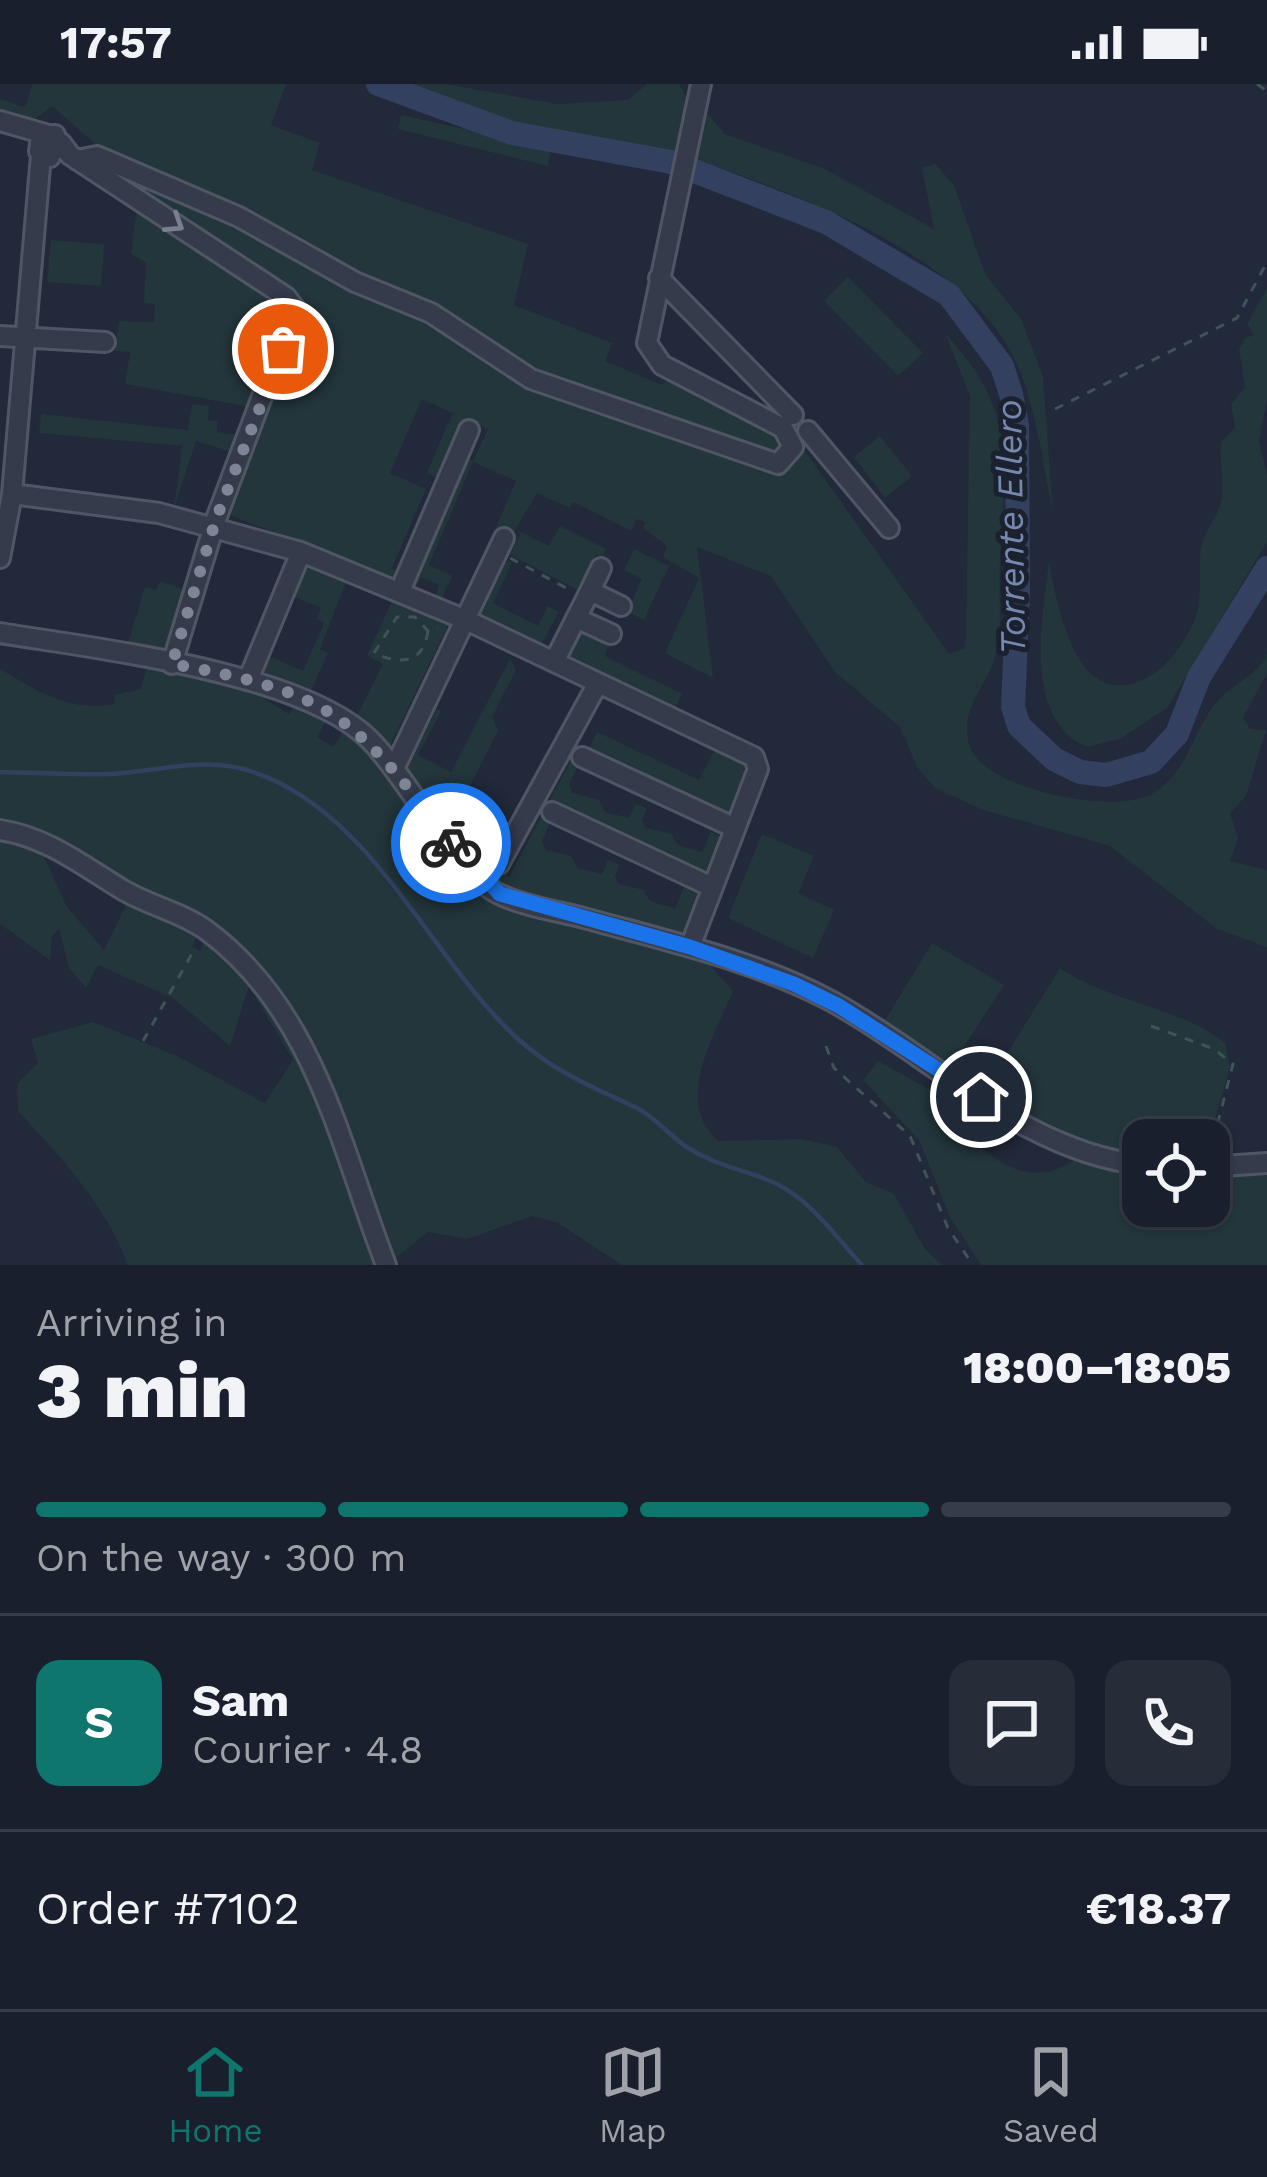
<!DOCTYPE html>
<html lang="en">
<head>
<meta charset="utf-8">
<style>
	body { margin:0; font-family:"Work Sans",sans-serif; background:#262c38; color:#f1f3f6; height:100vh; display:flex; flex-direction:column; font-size:45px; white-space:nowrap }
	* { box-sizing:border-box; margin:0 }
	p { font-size:39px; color:#9fa2a9 }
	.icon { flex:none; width:66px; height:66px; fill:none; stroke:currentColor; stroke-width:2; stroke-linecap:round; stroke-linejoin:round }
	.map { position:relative; height:1181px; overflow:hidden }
	.drawer { display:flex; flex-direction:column; background:#191f2c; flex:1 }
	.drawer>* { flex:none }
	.fabs { position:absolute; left:1122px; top:1035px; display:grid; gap:24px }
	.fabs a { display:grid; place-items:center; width:108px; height:108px; border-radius:24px; background:#191f2c; box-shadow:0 3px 9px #0004,0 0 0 3px #373d48; font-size:60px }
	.pin { position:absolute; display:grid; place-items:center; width:102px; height:102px; color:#fff; margin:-51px; border:6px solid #fff; border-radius:50%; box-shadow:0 3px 12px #0007 }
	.courier { position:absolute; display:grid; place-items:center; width:120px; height:120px; margin:-60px; border:9px solid #1a73e8; border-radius:50%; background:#fff; color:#222; box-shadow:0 3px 15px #0007 }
	.overview em { font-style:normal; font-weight:800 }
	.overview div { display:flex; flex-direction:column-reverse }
	.overview { display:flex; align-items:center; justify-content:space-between; height:204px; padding:0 36px }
	h1 { font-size:78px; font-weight:800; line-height:90px }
	.bar { display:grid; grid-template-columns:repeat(4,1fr); gap:18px 12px; align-content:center; height:144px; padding:0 36px }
	.bar i { height:15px; border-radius:9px; background:#373d48 }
	.bar .on { background:#0f766e }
	.bar p { grid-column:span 4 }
	.line { display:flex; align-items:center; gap:30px; padding:0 36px; border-top:3px solid #373d48 }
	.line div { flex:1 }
	.round { display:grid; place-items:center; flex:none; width:126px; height:126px; border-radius:24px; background:#262c38 }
	.status { display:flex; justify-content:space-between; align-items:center; height:84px; padding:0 60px; background:#191f2c; direction:ltr }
	.status svg { height:33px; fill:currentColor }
	.menu { display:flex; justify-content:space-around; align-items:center; height:168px; border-top:3px solid #373d48; background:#191f2c; font-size:33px; color:#9fa2a9 }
	.menu a { display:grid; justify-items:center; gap:6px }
	.menu .on { color:#0f766e }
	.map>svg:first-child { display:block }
	.green { fill:#23363b }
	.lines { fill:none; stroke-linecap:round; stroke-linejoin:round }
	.stream { stroke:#334060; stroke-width:4.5 }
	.river { stroke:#334060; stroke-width:24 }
	.minor-casing { stroke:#505665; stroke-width:24 }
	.path { stroke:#415359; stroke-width:3; stroke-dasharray:9 9; stroke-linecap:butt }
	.minor { stroke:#353b4b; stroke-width:18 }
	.oneway { stroke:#797f8f }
	.done { stroke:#7e8596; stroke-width:12; stroke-dasharray:0 21.6 }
	.route { stroke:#1a73e8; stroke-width:15 }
	.labels { text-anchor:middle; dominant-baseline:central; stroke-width:10; stroke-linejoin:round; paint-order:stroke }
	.water-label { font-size:36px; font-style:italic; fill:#7788af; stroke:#1b212f }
</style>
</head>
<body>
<div class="status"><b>17:57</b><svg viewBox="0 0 49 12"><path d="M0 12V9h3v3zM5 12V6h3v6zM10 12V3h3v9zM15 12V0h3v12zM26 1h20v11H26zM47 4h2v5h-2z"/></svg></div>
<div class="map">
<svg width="1267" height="1181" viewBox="0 0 1267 1181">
	<rect width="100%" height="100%" fill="#21293a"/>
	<path class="green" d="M33,0H286L271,41L320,59L312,86L528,160L514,221L612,259L605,277L662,301L666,296L775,349L783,363L776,373L535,289L363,193L101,65L52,22L33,37L0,28V15L25,23Z
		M393,0H446L557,20L628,16L647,0H679L691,21L681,73L515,43Z
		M706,28L725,50L825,85L934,145L922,84L935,80L954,101L985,190L1021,235L1043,292L1053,430C1044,386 1038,338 1023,295C982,176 806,114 697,76Z
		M401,31L551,64L548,82L398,45Z
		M100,82L427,234L525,299L764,385L790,380L803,364L949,570L965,564L966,549L970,312L945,249C1018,327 1005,379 1000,477C998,507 1003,541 996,569C988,603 957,625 970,663C985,706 1117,732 1153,709C1188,688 1192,649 1215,620C1230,600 1256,594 1267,570V589L1243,634L1250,645L1266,646L1246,712L1230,729L1238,754L1230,777L1267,786V863L1217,845L1110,762L983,726L935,704L917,683L900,643L835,588L771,492L697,463L713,594L665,569L699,494L663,473L667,462L643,444L645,438L636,435L631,447L573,418L569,424L537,409L511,453L495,445L516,397L473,378L429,481L452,492L442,514L436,512L439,501L422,493L416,503L410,500L465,374L473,377L488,345L466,335L440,395L427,389L452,330L458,332L422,315L390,389L426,405L392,484L400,488L395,494L224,429L305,224L295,211Z
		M137,121L289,225L270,268L249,262L241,286L266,292L255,324L125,300L130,268L115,267L119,237L154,238L155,220L144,219L146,179L131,170Z
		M51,156L104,160L101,202L47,198Z
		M848,193L923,269L898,292L824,217Z
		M1267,204V315L1259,358L1267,391V458L1167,624L1120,655L1087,663C1021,634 1043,533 1049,476C1058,529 1079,638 1155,589C1172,578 1191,548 1197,529C1202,508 1198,485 1201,464C1204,446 1219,433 1222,413C1224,396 1219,377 1221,358L1235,343L1231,321L1245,303L1239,265L1245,254L1254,251L1247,240Z
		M192,320L209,322L208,336L217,337V348L241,351L229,367L196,357L174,425L182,362L39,349L41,330L188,346Z
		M880,352L912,392L885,414L854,373Z
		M560,442L606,465L602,473L596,470L578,506L510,471L521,448L549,462Z
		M634,465L669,482L644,536L627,528L642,495L624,486Z
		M507,477L512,479L493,519L538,542L548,522L559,528L540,563L476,531Z
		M306,479L347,496L320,565L328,569L311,606L258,591L267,571L303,587L324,539L317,535L321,524L292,512Z
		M160,497L185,506L165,573L126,565L145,503L156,506Z
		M394,513L449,539L388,666L358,630L383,580L367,571Z
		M579,541L611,557L605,572L682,610L674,627L563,574Z
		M510,575L516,586L492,633L498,647L461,719L488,733L475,758L509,793L541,733L551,738L542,757L546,766L571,772L578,784L602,790L608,776L619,781L615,792L619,800L644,806C649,822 661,819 675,824L685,801L703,810L686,853L499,801L405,689L437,625L441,627L418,671L451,688Z
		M147,583L242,601L289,630L294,622L326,637L317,653L333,663L343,647L356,655L469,794L709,880L733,907C715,951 672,1019 719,1057L801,1055L837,1063L865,1097L894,1110L925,1165L942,1181H622L558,1139L532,1132L467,1155L428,1148L391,1178L332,1013L229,860L0,741V585C40,608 66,628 115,620L114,611L141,605Z
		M597,648L699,696L714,667L752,685L733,734L588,666Z
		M570,678L578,681L569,701L573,709L599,716L605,728L629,734L636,720L647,725L642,736L646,744L672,750C677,766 688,763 702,768L711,748L726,755L711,792L550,716Z
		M762,750L814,772L798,809L834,826L813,874L728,834Z
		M0,752L39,762L67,823L104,866L129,815L200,847L192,863L200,867L207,852C304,938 336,1063 381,1181H128C107,1123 60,1072 18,1027L17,1000L38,979L31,955L93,938L177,972L265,1019L293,976L249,902L230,962L173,914L98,881L86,904L69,884L59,845L52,852L50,876L0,840Z
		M932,859L1004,901L949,986L882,941Z
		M1060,884C1109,918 1181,923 1225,959L1230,983L1209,1056H1143V1075L1074,1061L983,1008Z
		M882,959L973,1016L961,1047C998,1079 1031,1107 1077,1074L1143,1086V1122H1209V1089L1267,1085V1181H981L950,1133L919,1056L863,996L878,977L931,1006L937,996Z"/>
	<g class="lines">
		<path class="stream" d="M0,688C36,689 73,691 109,690C158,688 205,671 253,688C373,728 429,874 518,955C553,987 592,1003 635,1023C654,1032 668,1050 685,1062C719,1084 746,1085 777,1100C811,1117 836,1153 862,1181"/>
		<path class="river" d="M378,0L512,49L671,78L826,138L949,211L1002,282L1011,310L1017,341L1018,508L1013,623L1019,642L1054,675L1080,688L1106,691L1151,678L1177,650L1199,593L1267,484"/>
		<defs>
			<path id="minor" d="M0,37L45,50
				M61,59L70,71L286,213L295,225L216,435L172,580
				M50,73L39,67L41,52L55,51L60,65
				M77,76L97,72L239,133L355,198L431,229L531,295L778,380L793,363L783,344L662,281L647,259L701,0
				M659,194L793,331
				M0,252L105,258
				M808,347L889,444
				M12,410L159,429L301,468L466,536L754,673L758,685L690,863
				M0,474L12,410L41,71
				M400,507L469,346
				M590,507L601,484
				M576,534L611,550
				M0,549C97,565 303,588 370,656C408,694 453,785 497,809C522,822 557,827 584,834C667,857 757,877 833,918C936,975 1022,1067 1143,1081
				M554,578L590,507L621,522
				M248,596L301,468
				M582,673L735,744
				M394,685L504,454
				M552,728L712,803
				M0,746C47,753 83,782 123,806C150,822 181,828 206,846C315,926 340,1062 386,1181
				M499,780L598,599
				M1209,1083L1267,1079"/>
		</defs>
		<use href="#minor" class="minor-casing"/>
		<path class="path" d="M1257,0L1267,7
			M1055,325L1237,234L1267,178
			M510,474L570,506
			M428,547C423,580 401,581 374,569L397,533H415L428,547L438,543
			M1151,942L1214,965L1233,980L1211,1065
			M143,957L194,866
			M826,962L834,984L910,1052L948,1144L973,1181"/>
		<use href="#minor" class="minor"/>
	</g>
	<defs><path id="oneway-chevron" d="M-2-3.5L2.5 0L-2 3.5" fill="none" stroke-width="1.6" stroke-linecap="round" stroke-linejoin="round" transform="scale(3)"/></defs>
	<use class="oneway" href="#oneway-chevron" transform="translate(175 140) rotate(33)"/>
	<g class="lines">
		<path class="done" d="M283,265L216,435L172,580C332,608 355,633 451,759"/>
		<path class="route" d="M451,759L500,810L690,863L794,900L839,922L981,1013"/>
	</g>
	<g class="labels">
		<g class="water-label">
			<text transform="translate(1011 443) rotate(-91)">Torrente Ellero</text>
		</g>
	</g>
</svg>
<div class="fabs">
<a><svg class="icon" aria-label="locate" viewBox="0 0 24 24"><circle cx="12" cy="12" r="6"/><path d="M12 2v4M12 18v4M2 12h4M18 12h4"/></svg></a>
</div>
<div class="pin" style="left:283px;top:265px;background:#ea580c"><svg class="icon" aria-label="bag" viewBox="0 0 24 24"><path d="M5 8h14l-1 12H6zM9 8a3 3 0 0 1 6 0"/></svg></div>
<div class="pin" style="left:981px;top:1013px;background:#1f2937"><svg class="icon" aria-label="home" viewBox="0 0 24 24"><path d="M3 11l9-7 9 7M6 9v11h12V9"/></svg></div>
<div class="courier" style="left:451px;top:759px"><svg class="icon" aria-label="bike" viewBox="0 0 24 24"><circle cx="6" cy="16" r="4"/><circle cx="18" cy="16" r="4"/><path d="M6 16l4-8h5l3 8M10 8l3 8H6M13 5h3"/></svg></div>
</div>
<section class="drawer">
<div class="overview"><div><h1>3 min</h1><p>Arriving in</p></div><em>18:00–18:05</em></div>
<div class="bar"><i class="on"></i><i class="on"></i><i class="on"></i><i></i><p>On the way · 300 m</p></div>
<div class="line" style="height:216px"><b class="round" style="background:#0f766e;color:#fff">S</b><div><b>Sam</b><p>Courier · 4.8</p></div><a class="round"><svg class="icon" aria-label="chat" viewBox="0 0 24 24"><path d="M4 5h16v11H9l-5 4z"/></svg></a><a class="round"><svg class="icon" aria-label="phone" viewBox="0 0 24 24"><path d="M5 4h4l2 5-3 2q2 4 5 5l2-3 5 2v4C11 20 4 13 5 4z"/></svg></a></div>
<div class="line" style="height:156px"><div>Order #7102</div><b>€18.37</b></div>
</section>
<nav class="menu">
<a class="on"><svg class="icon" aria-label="home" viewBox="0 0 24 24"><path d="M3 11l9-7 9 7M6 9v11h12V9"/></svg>Home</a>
<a><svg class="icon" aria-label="map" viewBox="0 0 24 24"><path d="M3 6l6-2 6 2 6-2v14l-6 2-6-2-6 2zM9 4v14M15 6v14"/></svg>Map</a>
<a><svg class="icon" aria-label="saved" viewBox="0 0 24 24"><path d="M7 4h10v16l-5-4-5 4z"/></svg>Saved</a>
</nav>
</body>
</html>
